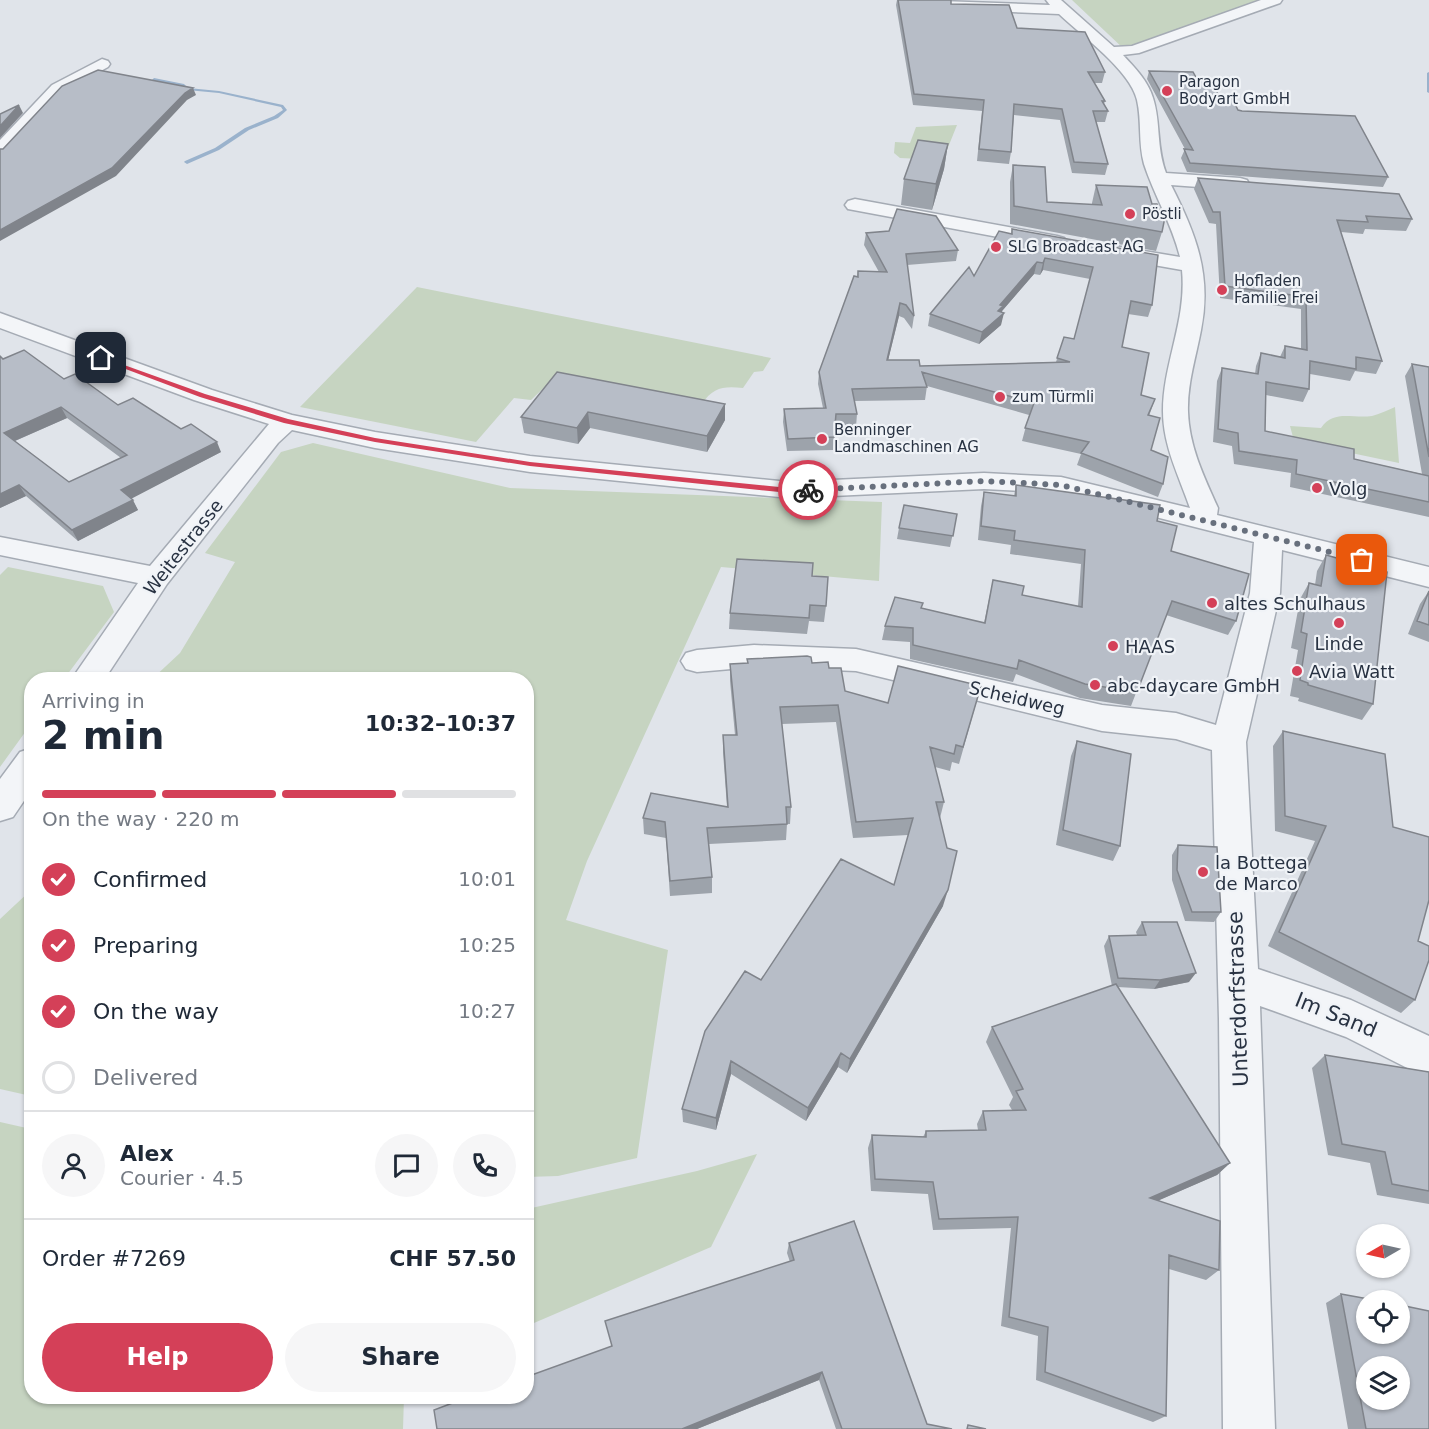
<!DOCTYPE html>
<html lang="en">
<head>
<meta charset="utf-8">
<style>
	body { margin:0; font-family:"DejaVu Sans",sans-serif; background:#f6f6f7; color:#1f2937; height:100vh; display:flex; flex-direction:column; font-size:22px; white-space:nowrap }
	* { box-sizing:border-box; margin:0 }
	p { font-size:20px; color:#747a83 }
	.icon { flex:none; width:33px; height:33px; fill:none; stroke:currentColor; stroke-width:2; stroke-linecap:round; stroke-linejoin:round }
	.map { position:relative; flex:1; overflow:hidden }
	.details { position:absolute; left:24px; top:672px; width:510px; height:732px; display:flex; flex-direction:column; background:#fff; border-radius:24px; box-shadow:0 2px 4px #0004 }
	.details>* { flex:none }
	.needle { width:39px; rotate:261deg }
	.fabs { position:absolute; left:1356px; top:1224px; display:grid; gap:12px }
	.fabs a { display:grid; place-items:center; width:54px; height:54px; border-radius:50%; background:#fff; box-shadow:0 2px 4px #0004; font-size:30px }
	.pin { position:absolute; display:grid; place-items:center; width:51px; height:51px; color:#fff; margin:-26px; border-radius:12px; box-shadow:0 3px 9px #0006 }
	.courier { position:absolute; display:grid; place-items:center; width:60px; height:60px; margin:-30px; border:4px solid #d44058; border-radius:50%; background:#fff; color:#222; box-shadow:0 2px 8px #0007 }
	.head em { font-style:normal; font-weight:700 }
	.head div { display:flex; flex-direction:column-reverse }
	.head { display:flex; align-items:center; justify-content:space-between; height:102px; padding:0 18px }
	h1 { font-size:39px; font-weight:700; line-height:45px }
	.bar { display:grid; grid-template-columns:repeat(4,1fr); gap:9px 6px; align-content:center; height:72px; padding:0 18px }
	.bar i { height:8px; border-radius:4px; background:#e0e1e3 }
	.bar .current { background:#d44058 }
	.bar p { grid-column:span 4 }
	.line { display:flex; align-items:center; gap:15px; padding:0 18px; border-top:2px solid #e0e1e3 }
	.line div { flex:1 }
	.round { display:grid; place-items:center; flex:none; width:63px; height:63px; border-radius:32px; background:#f6f6f7 }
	ol { padding:0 18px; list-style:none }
	li { display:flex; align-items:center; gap:18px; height:66px }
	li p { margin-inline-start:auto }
	li .icon { padding:6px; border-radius:50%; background:#d44058; color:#fff; stroke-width:4 }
	li:last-child { color:#747a83 }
	li i { width:33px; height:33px; border:3px solid #e0e1e3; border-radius:50% }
	.cta { display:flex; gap:12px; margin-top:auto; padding:12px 18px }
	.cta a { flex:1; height:69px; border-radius:36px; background:#d44058; color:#fff; font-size:24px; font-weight:700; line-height:69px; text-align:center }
	.cta a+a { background:#f6f6f7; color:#1f2937 }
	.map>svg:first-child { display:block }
	.green { fill:#c6d4c1 }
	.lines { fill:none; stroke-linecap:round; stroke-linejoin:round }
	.stream { fill:#9ab2cc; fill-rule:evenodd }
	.minor-casing { stroke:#a5abb4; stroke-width:3 }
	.minor { fill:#f3f5f8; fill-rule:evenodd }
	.wall { fill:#9da3ab; fill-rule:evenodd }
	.shaded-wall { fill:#80848b }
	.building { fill:#b7bdc7; stroke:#80848b; stroke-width:1.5; fill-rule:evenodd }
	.route { fill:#d44058 }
	.done { stroke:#68707d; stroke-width:6; stroke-dasharray:0 10.8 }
	.poi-dot { fill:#d44058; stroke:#f0f3f7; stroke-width:2 }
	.labels { text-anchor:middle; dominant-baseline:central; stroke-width:4.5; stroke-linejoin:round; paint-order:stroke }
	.far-poi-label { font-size:15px; fill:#283242; stroke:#f0f3f7; text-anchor:start }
	.poi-label { font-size:18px; fill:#283242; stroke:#f0f3f7; text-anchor:start }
	.street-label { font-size:18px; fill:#283242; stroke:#f0f3f7 }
	.near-street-label { font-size:21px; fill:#283242; stroke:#f0f3f7 }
</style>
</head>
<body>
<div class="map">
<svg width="1429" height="1429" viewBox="0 0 1429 1429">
	<rect width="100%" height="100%" fill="#e0e4ea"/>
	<path class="green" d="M1072,0H1265L1125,50Z
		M957,125L943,160L900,158L894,153L895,142L910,143L916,127Z
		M417,287L771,358L763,371L754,372L743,388C724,386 713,387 702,404L553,379L531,400L514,398L476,442L300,407Z
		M1395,407L1399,463L1294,441L1290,426L1321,428C1334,409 1352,419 1372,416C1379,414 1388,410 1395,407Z
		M313,443L510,488L882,502L879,581L721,567L587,861L566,920L668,950L637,1158L558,1176L527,1177L526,680H151L180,653L235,562L205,553L281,452Z
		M8,567L103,586L114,612L64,679L32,680L31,724L0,767V575Z
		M31,890V1096L0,1089V919Z
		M0,1122L31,1129L32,1396L404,1397L403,1429H0Z
		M757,1154L711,1247L527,1326V1209L697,1171Z"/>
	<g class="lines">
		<path class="stream" d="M1429,72V93L1427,92V73Z
			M154,78L184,84L188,88L219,91L283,105L287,110L278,118L249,130L219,150L187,164L184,162L185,161L215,148L245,128L274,116L283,110L281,107L219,93L187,90L181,86L152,80Z"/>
		<defs>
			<path id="minor" d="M913,0L1050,5L1046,0H1061L1114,47L1132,46L1261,0H1282L1280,3L1139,53L1123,55C1135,68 1148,81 1153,98C1161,123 1156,146 1166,173L1240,178L1247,180L1249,184L1247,188L1240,190L1171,185C1196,234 1212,275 1201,330C1196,357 1187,384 1188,412C1189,446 1204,477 1218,508L1217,515L1429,567V587L1282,550L1280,593L1246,742L1258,969L1351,1000L1429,1036V1079L1346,1037L1260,1006L1275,1429H1223L1219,1019L1212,750L1176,739L1102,731L856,671L754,667L697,672L686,669L681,661L686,653L697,650L754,645L856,649L1102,705L1176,713L1216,725L1250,593L1254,542L1061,493L984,489L789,498L530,472L375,448L292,430L278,443L167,584L104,680H71L138,583L0,555V537L150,566L269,424L194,400L0,328V313L212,390L292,415L375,432L530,456L789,482L984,473L1061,477L1190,508C1179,476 1163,446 1163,411C1163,363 1187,320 1182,270L1114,258L1107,256L1104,252L1107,248L1114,246L1180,257C1172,224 1154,195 1144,164C1138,143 1142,121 1137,100C1130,70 1082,36 1059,14L986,11L920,4Z
				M102,59L108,61L110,64L108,67L64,91L6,155L0,156V140L52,85Z
				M855,199L1057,236L1064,238L1067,242L1064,246L1057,248L848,209L845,205L848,201Z
				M32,748V789L13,817L0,821V779L20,752Z"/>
		</defs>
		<use href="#minor" class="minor-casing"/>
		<use href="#minor" class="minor"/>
	</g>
	<path class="wall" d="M897,0H951V4L1017,28L1105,72L1102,83H1094L1105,101L1104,104L1108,111L1105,122H1096L1108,164L1105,175L1072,173L1060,120L1014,115L1011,152L1009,164L977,161L982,111L913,105L896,5Z
		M1149,71L1197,79L1238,110L1388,177L1383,187L1187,172L1181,158L1185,149L1147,79Z
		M948,144L944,169L932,210L901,205L904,179Z
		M1013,165L1047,202L1092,205V203L1096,185L1162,232L1156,251L1010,224V182Z
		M1198,178L1412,219L1406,231L1365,229L1363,234L1341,232L1382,361L1376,374L1355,371L1350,381L1310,374L1309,389L1303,402L1266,395L1265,431L1354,459L1422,474L1405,376L1412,364L1429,367V517L1290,487L1291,473L1234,464L1232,446L1213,442L1217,381L1222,368L1255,374L1256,366L1261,353L1280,357L1285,346L1301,349V309L1220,298L1216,224L1209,223L1194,189Z
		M1012,229L1158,255L1152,305L1148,317L1128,314L1122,347L1141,395L1155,399L1149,416L1151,450L1163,484L1158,497L1077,465L1081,454L1022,441L1029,415L927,386L925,400L854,401L857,414L856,427H835L833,450L787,451L783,422L784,409L823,408L818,384L819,372L857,277L858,271L879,272L864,245L866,233L958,250L956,261L907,265L914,316L912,329L904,318L899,316L888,360L920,366L1056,362L1064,337L1074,339L1090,279L1043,270L1040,275L1034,274L1002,311L1001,325L979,344L928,326L930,314L974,276L1011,234Z
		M0,356L3,359L64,379L118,405L181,429L221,452L131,498L138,510L78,541L26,496L0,508ZM67,418L121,458L69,482L15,441Z
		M557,372L725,404V420L707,452L590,428L578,444L524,433L521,417Z
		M1016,485L1157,521L1171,551L1236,621L1228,635L1166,615L1131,706L1080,698L1016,674L1013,682L910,659V642L882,640L885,626L922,608L984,623L993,580L1022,595L1078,606L1081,564L1010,554L1011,545L978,540L981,506L984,492L1014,496Z
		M957,514L950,547L897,539L899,528Z
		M1326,555L1373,704L1362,720L1298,701L1299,698L1290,696L1298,650L1291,648L1300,599L1309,583L1315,585L1317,571Z
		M812,576L826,606L824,622L809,621L807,634L729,629L730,613Z
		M1429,591V642L1408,634L1420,604Z
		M812,663L829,668L845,691L888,703L981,686L959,764L952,762L950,771L935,767L944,802L940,818L943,906L847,1073L838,1067L806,1121L731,1074L716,1130L683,1122L682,1109L761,980L894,885L908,835L853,838L836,722L782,724L791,807L790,824H787L786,840L709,844L712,877V893L670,896L666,838L644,834L643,818L727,807L723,752V735H735L730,681V664Z
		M1283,731L1393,827L1418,941L1415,1000L1401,1013L1268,946L1315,841L1275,831L1273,746Z
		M1077,741L1120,846L1113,861L1056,845L1071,756Z
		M1178,845L1221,912L1214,922L1185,921L1172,880V855Z
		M1142,922L1189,982L1154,989L1117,987L1230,1163L1217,1175L1159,1200L1219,1270L1206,1280L1169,1269L1166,1416L1153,1422L1036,1380L1038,1336L1001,1326L1011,1228L933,1230L928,1194L871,1191L868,1148L872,1135L923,1137L926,1131L978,1130L977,1124L983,1111L1012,1110L1009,1105L1013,1097L986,1042L992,1027L1112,986L1104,946L1109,936L1137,935L1136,932Z
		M1325,1055L1429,1072V1204L1377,1195L1370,1163L1328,1155L1312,1068Z
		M789,1243L927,1424L952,1429H836L819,1380L697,1429H437L790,1262L787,1253Z
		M1341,1294L1429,1429H1348L1326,1303Z"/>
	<path class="shaded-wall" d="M193,88L196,95L187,100L116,176L0,241V230L185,93Z
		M19,105L23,113L0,138V126Z
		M948,144L944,169L932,210L936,184Z
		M1045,258L1043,270L1040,275L1043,263Z
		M1037,262L1034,274L1002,311L1001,315L1004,313L1001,325L979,344L982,332L1000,305Z
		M900,303L899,316L885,373L887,360Z
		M725,404V420L707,452V436Z
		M61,407L67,418L10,443L4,433Z
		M588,412L590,428L578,444L577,428Z
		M217,442L221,452L127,501L121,490Z
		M19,485L26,496L0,508V494Z
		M133,500L138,510L78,541L72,530Z
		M948,890L943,906L847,1073L850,1059Z
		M1196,973L1189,982L1154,989L1160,980Z
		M841,1053L838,1067L806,1121L808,1108Z
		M731,1061V1074L716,1130V1118Z
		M1230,1163L1217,1175L1139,1209L1150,1198Z
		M822,1372L819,1380L697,1429H682Z"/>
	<path class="building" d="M898,0H951V4L1009,5L1017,28L1085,32L1105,72H1088L1105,101H1102L1108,111H1093L1108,164L1074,162L1062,109L1014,104L1011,152L979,149L984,100L914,94Z
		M98,70L193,88L185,93L112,168L0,230V149H3L62,86Z
		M1149,71L1193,72L1197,79L1210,80L1219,96H1231L1238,110L1242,111L1355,116L1388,177L1190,163L1184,149L1193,150Z
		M19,105L0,126V114Z
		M918,140L948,144L936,184L904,179Z
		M1013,165L1045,167L1047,202L1102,205L1096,185L1147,187L1152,204H1157L1164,222L1162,232L1014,206Z
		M1198,178L1399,194L1412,219L1366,216L1368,222L1337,220L1382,361L1356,357V369L1310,361L1309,389L1266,382L1265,431L1354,449V459L1429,476V502L1296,474L1297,460L1239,451L1238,433L1218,429L1222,368L1258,374L1261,353L1285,358V346L1307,350L1306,297L1225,286L1220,212H1213Z
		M897,209L936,216L958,250L906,254L914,316L906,305L900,303L887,360H919L920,366L1070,362L1057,358L1064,337L1074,339L1093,267L1045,258L1043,263L1037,262L1000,305L1003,306L998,311L1004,313L982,332L930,314L969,267L974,276L999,231L1012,234V229L1158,255L1152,305L1131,301L1122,347L1149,353L1141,395L1155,399L1148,415L1160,418L1151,450L1168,457L1163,484L1081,453L1089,442L1025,428L1034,403L922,372L927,387L852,389L857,414H836L834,437L788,439L784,409L826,408L819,372L854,276L858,277V271L887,272L866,233L889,231Z
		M24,350L64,379L75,374L118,405L133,398L181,429L191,424L217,442L121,490L133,500L72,530L19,485L0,494V356L3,359ZM61,407L127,455L69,482L4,433Z
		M1412,364L1429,367V457Z
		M557,372L725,404L707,436L588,412L577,428L521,417Z
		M1016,485L1160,505L1157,521L1177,526L1171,551L1249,574L1236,621L1172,601L1137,692L1085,684L1019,660L1017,669L913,645V628L885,626L895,597L923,603L921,608L985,623L993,580L1024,586L1022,595L1082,607L1085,550L1014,540L1015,531L981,526L984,492L1016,496Z
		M904,505L957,514L953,536L899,528Z
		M1326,555L1387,572L1373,704L1308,685V683L1300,680L1307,634L1301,632L1309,583L1321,586Z
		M737,559L813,563L812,576L828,577L826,606L810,605L809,618L730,613Z
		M1429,591V625L1417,621Z
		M807,656L811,657L812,663L828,662L829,668H841L845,691L888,703L898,666L981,686L963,747L956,745L954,754L930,747L944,802H936L947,848L957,851L948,890L850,1059L841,1053L808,1108L731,1061L716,1118L682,1109L705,1031L745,971L761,980L841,859L894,885L913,818L856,822L838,705L780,707L791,807H786L787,824L707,828L712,877L670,881L665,822L643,818L651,793L728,807L723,735H737L730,664L748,663L747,659Z
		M1283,731L1385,754L1393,827L1429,837V900L1418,941L1429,946V960L1415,1000L1279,932L1326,826L1285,816Z
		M1077,741L1131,754L1120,846L1063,830Z
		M1178,845L1217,847L1221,912H1192L1177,870Z
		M1142,922H1177L1196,973L1160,980L1118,978L1109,936L1146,935Z
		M1116,984L1230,1163L1150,1198L1220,1221L1219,1270L1169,1255L1166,1416L1045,1372L1048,1327L1009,1317L1018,1217L939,1219L933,1182L875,1179L872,1135L926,1137V1131L986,1130L983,1111L1026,1110L1016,1091L1023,1089L992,1027Z
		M1325,1055L1429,1072V1191L1392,1184L1385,1152L1342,1144Z
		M854,1221L927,1424L952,1429H842L822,1372L682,1429H437L434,1410L471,1396H526V1377L612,1346L605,1321L794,1260L789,1243Z
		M1341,1294L1374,1300H1366V1334H1400V1305L1429,1311V1429H1366ZM1366,1366H1400V1400H1366Z
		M968,1425L986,1429H967Z"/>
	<path class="route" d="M99,356L205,394L288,419L375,438L530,462L789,488L808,487L812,490L808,492L789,493L530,466L375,442L284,423L200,397L99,359Z"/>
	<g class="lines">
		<path class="done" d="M808,490L984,481L1061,485L1362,560"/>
	</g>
	<g class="poi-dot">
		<circle cx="1167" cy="91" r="6"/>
		<circle cx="1130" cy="214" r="6"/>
		<circle cx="996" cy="247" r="6"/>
		<circle cx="1222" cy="290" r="6"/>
		<circle cx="1000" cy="397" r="6"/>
		<circle cx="822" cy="439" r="6"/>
		<circle cx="1317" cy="488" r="6"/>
		<circle cx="1212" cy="603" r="6"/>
		<circle cx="1339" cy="623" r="6"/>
		<circle cx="1113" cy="646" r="6"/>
		<circle cx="1297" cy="671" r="6"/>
		<circle cx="1095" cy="685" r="6"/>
		<circle cx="1203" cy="872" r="6"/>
	</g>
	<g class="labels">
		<g class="far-poi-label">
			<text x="1179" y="82">Paragon<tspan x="1179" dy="17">Bodyart GmbH</tspan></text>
			<text x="1142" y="214">Pöstli</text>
			<text x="1008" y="247">SLG Broadcast AG</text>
			<text x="1234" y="281">Hofladen<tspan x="1234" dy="17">Familie Frei</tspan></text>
			<text x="1012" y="397">zum Türmli</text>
			<text x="834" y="430">Benninger<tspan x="834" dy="17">Landmaschinen AG</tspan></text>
		</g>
		<g class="poi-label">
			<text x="1329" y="488">Volg</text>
			<text x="1224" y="603">altes Schulhaus</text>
			<text x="1339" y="643" text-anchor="middle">Linde</text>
			<text x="1125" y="646">HAAS</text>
			<text x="1309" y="671">Avia Watt</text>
			<text x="1107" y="685">abc-daycare GmbH</text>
			<text x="1215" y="862">la Bottega<tspan x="1215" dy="21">de Marco</tspan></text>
		</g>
		<g class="street-label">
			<text transform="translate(183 547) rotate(-52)">Weitestrasse</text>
			<text transform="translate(1017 698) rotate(13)">Scheidweg</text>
		</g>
		<g class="near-street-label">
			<text transform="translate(1238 999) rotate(-92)">Unterdorfstrasse</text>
			<text transform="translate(1336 1015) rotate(22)">Im Sand</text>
		</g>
	</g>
</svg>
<div class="fabs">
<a><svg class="needle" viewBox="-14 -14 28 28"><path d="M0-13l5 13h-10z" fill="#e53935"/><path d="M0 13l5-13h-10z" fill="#747a83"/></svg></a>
<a><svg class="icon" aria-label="locate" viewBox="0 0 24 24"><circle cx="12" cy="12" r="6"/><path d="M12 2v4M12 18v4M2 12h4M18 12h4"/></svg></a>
<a><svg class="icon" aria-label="layers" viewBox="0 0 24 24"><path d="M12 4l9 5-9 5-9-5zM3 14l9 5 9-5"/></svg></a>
</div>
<div class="pin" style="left:1362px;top:560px;background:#ea580c"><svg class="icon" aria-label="bag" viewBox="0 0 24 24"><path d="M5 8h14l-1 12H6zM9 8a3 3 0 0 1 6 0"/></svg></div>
<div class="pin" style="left:101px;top:358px;background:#1f2937"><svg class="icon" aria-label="home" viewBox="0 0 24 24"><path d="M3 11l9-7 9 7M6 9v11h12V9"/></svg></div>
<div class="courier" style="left:808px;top:490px"><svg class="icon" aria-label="bike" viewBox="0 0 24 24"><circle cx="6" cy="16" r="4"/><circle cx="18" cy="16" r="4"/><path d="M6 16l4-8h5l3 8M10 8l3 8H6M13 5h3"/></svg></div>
<section class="details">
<div class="head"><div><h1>2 min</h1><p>Arriving in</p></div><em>10:32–10:37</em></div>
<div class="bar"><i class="current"></i><i class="current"></i><i class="current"></i><i></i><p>On the way · 220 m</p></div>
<ol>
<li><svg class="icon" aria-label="check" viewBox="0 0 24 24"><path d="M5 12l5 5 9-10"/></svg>Confirmed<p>10:01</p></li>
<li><svg class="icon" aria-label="check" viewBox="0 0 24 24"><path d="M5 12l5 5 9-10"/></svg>Preparing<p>10:25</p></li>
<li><svg class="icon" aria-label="check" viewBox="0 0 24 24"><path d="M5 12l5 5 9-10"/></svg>On the way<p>10:27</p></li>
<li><i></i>Delivered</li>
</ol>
<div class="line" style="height:108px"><a class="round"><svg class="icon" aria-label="person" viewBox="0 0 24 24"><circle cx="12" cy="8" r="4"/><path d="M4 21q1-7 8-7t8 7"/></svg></a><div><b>Alex</b><p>Courier · 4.5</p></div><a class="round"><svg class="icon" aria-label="chat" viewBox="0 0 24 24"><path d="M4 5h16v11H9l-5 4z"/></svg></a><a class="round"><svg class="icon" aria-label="phone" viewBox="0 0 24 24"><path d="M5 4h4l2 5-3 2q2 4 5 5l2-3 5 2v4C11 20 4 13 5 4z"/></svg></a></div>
<div class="line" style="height:78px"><div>Order #7269</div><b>CHF 57.50</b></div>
<div class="cta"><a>Help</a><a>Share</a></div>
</section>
</div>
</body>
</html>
